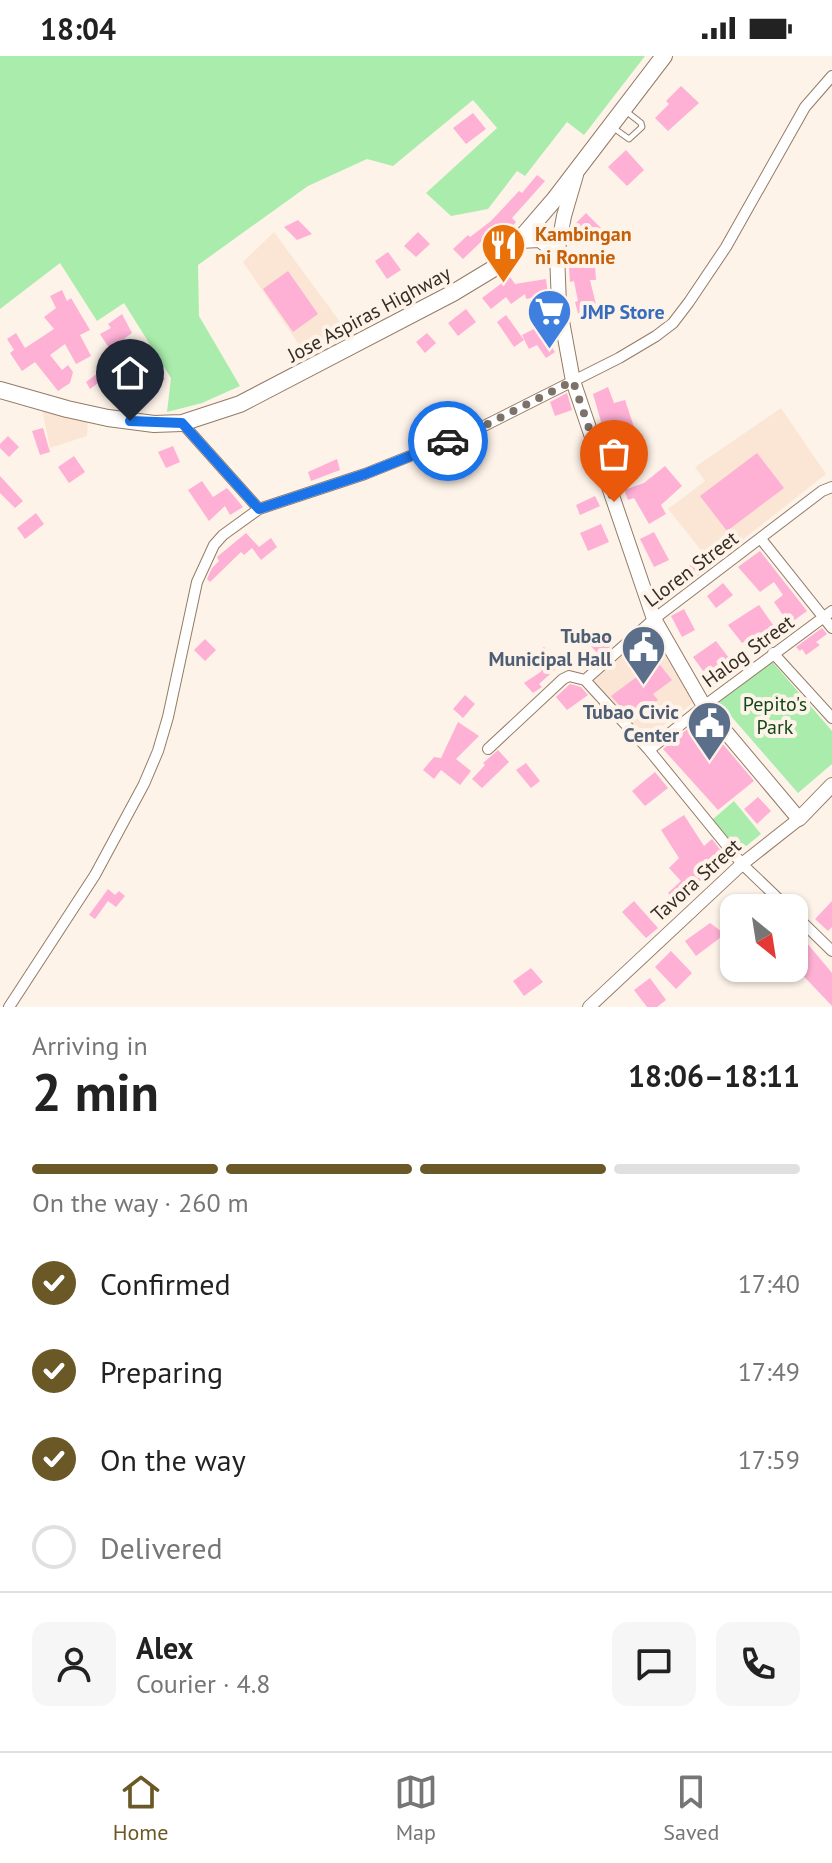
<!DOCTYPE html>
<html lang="en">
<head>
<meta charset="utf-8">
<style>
	body { margin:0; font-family:"PT Sans",sans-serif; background:#f6f6f6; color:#222; height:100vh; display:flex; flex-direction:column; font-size:30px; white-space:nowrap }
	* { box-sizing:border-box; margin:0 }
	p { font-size:26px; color:#767676 }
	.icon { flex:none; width:44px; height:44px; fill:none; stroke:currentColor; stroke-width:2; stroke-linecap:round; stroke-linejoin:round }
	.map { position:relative; height:951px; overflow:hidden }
	.side { display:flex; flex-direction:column; background:#fff; flex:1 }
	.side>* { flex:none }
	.needle { width:52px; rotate:150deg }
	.tools { position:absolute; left:720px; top:838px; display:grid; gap:16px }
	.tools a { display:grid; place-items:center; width:88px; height:88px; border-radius:16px; background:#fff; box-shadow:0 2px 6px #0004; font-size:40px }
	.pin { position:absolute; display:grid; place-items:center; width:68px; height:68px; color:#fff; margin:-82px -34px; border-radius:50% 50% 50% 0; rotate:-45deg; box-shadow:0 0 8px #0007 }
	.pin .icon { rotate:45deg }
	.courier { position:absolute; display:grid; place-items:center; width:80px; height:80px; margin:-40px; border:6px solid #1a73e8; border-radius:50%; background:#fff; color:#222; box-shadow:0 2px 10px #0007 }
	.headline em { font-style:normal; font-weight:800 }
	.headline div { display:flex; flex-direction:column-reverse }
	.headline { display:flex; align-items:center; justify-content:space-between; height:136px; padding:0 32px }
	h1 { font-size:52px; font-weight:800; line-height:60px }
	.bar { display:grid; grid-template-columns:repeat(4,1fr); gap:12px 8px; align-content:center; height:96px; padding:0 32px }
	.bar i { height:10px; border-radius:6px; background:#e0e0e0 }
	.bar .active { background:#6a5826 }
	.bar p { grid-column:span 4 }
	.line { display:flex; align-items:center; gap:20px; padding:0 32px; border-top:2px solid #e0e0e0 }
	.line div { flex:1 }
	.round { display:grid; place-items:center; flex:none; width:84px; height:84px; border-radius:16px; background:#f6f6f6 }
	ol { padding:0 32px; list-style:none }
	li { display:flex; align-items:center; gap:24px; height:88px }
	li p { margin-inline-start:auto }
	li .icon { padding:8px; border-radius:50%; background:#6a5826; color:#fff; stroke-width:4 }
	li:last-child { color:#767676 }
	li i { width:44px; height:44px; border:4px solid #e0e0e0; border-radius:50% }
	.status { display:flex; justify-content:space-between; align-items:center; height:56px; padding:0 40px; background:#fff; direction:ltr }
	.status svg { height:22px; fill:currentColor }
	.tabs { display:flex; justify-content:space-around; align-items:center; height:112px; border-top:2px solid #e0e0e0; background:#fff; font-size:22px; color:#767676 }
	.tabs a { display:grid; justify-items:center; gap:4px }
	.tabs .active { color:#6a5826 }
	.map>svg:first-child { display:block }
	.built { fill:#fbe6d5 }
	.green { fill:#aaecac }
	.building { fill:#feb0d5 }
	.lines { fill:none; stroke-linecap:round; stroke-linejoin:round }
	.service-casing { stroke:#947b65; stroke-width:7 }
	.minor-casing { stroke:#947b65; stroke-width:12 }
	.tertiary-casing { stroke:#947b65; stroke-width:14 }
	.secondary-casing { stroke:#947b65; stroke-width:16 }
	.primary-casing { stroke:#947b65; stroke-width:18 }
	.service { stroke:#fff; stroke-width:5 }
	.minor { stroke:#fff; stroke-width:10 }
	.tertiary { stroke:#fff; stroke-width:12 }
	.secondary { stroke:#fff; stroke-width:14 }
	.primary { stroke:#fff; stroke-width:16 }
	.done { stroke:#7d7269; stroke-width:8; stroke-dasharray:0 14.4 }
	.route { stroke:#1a73e8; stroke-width:10 }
	.labels { text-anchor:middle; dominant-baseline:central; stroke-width:8; stroke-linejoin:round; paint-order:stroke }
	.food-label { font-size:20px; font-weight:bold; fill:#c56008; stroke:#fef3e9; text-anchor:start }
	.shop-label { font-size:20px; font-weight:bold; fill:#366cbe; stroke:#fef3e9; text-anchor:start }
	.street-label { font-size:20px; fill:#382d24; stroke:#fef3e9 }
	.service-label { font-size:20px; font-weight:bold; fill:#4e5e75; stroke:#fef3e9; text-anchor:end }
	.park-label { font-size:20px; fill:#114718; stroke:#fef3e9 }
</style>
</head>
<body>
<div class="status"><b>18:04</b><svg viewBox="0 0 49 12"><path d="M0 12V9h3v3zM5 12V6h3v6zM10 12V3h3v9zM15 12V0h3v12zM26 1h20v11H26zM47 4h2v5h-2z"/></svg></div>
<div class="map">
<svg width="832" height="951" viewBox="0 0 832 951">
	<rect width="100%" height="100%" fill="#fef3e9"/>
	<path class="built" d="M274,176L349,278L308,302L243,206Z
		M781,352L826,418L712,508L668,453L705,425L695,411Z
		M42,353L88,365L87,380L50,392Z
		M650,573L693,647L644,684L590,623Z"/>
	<path class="green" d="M0,0H645L584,79L567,66L525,120L517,115L488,153L451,160L426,137L497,72L473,44L393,110L367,103L308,130L198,209L199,260L240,330L202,347L167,356L171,322L124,247L97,265L60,207L0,253Z
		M769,602L832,675V708L798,737L717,644Z
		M734,745L761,778L739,796L712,764Z"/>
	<path class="building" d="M681,30L699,47L668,75L655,62L669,48L666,45Z
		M473,57L486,73L466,88L453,72Z
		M626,94L644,114L627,130L608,111Z
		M537,119L545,125L512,162L516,166L505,180L492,191L484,183L463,203L453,193L468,179L470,181L491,165L519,135L522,137Z
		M586,157L601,172L590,183L575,168Z
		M298,164L312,178L297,184L284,171Z
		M418,176L430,188L416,201L404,190Z
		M388,196L401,214L387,223L375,205Z
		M595,210L596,224H590L598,257L579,261L575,246L578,245L574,225L570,226L569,212Z
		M288,215L318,258L293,276L263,233Z
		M510,221L515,228L546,223L548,239L526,243L525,238L511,248L506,241L491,253L482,242Z
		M62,234L67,245L71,242L90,274L80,279L91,300L76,308L65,288L50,299L62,314L68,309L73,316L70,327L58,335L35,306L22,315L10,297L14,294L7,283L16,277L25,292L54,273L44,261L56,252L50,240Z
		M466,253L476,266L458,280L448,267Z
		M122,258L132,277L121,285L131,299L136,295L149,312L155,308L165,323L149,334L133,310L114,326L109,319L90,333L86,326L116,303L100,278L111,272L108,268Z
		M506,259L524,284L514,291L497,266Z
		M548,266L553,277L545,281L555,296L546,302L537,289L529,293L522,279Z
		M427,277L436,287L425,297L416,286Z
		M125,331L135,346L125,353H122L113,339Z
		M608,331L614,347L625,344L638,383L609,393L593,338Z
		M567,337L572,354L555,360L550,346Z
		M43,372L50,396L40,399L32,375Z
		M8,380L19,391L9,401L0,392V388Z
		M173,390L180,406L166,412L158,396Z
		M757,397L784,432L727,475L700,440Z
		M74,400L85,416L69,427L58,411Z
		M337,403L340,414L311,425L308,416Z
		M665,410L682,430L661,449L666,458L649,468L634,442L628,444L624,434L644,427Z
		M0,420L23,445L15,452L0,437Z
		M202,425L213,441L227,432L243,451L230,459L225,450L209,465L188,434Z
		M595,440L600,450L580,459L576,449Z
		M36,457L44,468L25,483L17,472Z
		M601,468L609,486L588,495L580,477Z
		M654,476L669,504L654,511L640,483Z
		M246,477L259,491L271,482L277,491L261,504L252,492L244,499L241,496L210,526L207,523L212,512L219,505L217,501Z
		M760,495L807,555L789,568L774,546L783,539L774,526L760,536L738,511Z
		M699,503L706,513L690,526L682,515Z
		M723,527L733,539L716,552L707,540Z
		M759,549L776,573L764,581L760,576L742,587L728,569Z
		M684,553L695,574L682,581L671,560Z
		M822,572L827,578L816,586L820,589L806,599L802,593L800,595L796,591Z
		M602,575L613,588L600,600L588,587Z
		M205,583L216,594L205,605L194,594Z
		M641,585L672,624L653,638L658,644L649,651L645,645L627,658L611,640L646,614L630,595Z
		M716,585L729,602L706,619L693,601Z
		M544,591L560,609L539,628L542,631L533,637L524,627L542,615L531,602Z
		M570,628L581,631L588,639L567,654L556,641Z
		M465,639L475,648L463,662L453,653Z
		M701,662L754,725L718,754L663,693Z
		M458,666L479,680L456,703L471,715L460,729L441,714L434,723L423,714L434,701L441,702Z
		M498,694L509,706L482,732L472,723L485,709L483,707Z
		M526,707L540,725L531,732L516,714Z
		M655,716L668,732L645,750L632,735Z
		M758,741L771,755L757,768L744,753Z
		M684,759L704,790L712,783L729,805L708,823L705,820L678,849L668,837L681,825L669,812L679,802L661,774Z
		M108,833L115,839L119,835L125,840L116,851L108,845L95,863L89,859Z
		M634,845L658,872L646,882L622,856Z
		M832,845V871L828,875L815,863Z
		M710,867L725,878L696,900L685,885Z
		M806,886L832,917V950L794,910V896Z
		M671,895L692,917L676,933L655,911Z
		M531,912L543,926L524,940L513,925Z
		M650,922L666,944L657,951H647L634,934Z"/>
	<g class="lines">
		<defs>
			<path id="service" d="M615,73L629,83L642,71L641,67L627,56"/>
			<path id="minor" d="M182,367L259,453
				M761,483L832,572
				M773,597L832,662
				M585,624L654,563L822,435L832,431
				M585,624L649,694L742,808L788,852
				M488,693L563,623L569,620L585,624
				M649,694L704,650L832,555
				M794,858L832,895
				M9,951L95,819L144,728L158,695L168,661L197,526L214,489L223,479L259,453L365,418L480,372L619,302L656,280L673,267L689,246L726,191L805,51L832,20"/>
			<path id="tertiary" d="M589,951L742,808L799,763"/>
			<path id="secondary" d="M576,119L564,160L557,198L559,249L573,325L654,563L704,650L799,763L832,729
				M519,185L540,184L557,198"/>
			<path id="primary" d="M0,334L67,353L108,362L154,368L182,367L240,348L453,237L496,211L554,144L664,0"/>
		</defs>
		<use href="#service" class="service-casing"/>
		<use href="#minor" class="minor-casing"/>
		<use href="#tertiary" class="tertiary-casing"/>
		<use href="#secondary" class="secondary-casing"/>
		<use href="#primary" class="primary-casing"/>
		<use href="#service" class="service"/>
		<use href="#minor" class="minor"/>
		<use href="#tertiary" class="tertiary"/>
		<use href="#secondary" class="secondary"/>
		<use href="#primary" class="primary"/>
	</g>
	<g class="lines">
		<path class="done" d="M448,385L480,372L573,325L614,446"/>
		<path class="route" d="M130,365L182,367L259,453L365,418L448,385"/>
	</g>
	<defs>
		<symbol id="restaurant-pin" viewBox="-11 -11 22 30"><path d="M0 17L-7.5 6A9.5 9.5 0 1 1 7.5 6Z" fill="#e8710a" stroke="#fef3e9"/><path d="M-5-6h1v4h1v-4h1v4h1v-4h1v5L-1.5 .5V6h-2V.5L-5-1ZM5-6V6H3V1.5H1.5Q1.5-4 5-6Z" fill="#fff"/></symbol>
		<symbol id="supermarket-pin" viewBox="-11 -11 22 30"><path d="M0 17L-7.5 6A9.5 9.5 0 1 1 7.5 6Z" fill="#3f7fe0" stroke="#fef3e9"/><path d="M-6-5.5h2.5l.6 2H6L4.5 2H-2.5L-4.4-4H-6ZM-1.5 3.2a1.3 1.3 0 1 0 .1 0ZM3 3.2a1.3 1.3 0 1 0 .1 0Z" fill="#fff"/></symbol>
		<symbol id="civic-pin" viewBox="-11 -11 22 30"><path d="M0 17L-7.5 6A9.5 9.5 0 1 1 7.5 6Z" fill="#5c6f8a" stroke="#fef3e9"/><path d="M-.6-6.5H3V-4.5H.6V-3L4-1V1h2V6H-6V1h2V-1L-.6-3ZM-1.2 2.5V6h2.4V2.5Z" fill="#fff"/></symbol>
	</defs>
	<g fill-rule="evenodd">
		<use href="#restaurant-pin" x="478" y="164" width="51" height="69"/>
		<use href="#supermarket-pin" x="524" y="230" width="51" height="69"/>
		<use href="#civic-pin" x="618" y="566" width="51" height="69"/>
		<use href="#civic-pin" x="684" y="642" width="51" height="69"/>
	</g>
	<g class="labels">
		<g class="food-label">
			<text x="535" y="178">Kambingan<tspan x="535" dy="23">ni Ronnie</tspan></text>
		</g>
		<g class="shop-label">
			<text x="581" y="256">JMP Store</text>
		</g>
		<g class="street-label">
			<text transform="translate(369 258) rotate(-28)">Jose Aspiras Highway</text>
			<text transform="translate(691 513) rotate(-37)">Lloren Street</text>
			<text transform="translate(748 595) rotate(-36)">Halog Street</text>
			<text transform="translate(696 824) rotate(-42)">Tavora Street</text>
		</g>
		<g class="service-label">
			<text x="612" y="580">Tubao<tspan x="612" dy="23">Municipal Hall</tspan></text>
			<text x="679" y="656">Tubao Civic<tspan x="679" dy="23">Center</tspan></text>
		</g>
		<g class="park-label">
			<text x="775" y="648">Pepito's<tspan x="775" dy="23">Park</tspan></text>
		</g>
	</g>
</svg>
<div class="tools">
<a><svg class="needle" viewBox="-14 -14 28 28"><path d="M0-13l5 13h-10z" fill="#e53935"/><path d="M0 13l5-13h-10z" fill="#767676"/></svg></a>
</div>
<div class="pin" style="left:614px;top:446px;background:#ea580c"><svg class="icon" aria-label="bag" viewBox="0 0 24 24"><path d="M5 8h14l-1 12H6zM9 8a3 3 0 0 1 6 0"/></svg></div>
<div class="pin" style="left:130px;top:365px;background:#1f2937"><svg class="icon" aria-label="home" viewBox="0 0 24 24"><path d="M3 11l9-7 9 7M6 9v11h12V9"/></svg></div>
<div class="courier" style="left:448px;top:385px"><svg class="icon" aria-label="car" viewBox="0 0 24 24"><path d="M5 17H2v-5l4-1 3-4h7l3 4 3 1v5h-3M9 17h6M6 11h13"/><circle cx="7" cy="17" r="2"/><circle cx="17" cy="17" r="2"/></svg></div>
</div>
<section class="side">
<div class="headline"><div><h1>2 min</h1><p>Arriving in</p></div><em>18:06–18:11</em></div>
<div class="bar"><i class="active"></i><i class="active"></i><i class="active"></i><i></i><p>On the way · 260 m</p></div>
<ol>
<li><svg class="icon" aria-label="check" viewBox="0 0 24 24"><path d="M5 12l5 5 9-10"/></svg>Confirmed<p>17:40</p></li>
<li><svg class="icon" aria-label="check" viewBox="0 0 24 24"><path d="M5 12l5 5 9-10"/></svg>Preparing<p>17:49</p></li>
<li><svg class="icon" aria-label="check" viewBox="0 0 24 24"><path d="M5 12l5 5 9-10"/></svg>On the way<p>17:59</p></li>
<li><i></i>Delivered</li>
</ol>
<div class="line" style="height:144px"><a class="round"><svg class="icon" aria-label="person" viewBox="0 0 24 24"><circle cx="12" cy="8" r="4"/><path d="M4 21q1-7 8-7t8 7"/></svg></a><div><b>Alex</b><p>Courier · 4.8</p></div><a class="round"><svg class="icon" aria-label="chat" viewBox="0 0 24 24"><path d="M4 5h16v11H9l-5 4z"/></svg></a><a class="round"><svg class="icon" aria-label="phone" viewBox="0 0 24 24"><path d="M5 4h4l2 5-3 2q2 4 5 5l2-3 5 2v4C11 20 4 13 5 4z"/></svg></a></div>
</section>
<nav class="tabs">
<a class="active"><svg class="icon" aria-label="home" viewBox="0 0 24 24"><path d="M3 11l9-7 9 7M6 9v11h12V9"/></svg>Home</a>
<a><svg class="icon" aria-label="map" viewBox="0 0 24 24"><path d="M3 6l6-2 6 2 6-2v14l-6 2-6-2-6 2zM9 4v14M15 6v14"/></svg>Map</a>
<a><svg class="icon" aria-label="saved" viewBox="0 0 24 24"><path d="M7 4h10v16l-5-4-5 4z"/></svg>Saved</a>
</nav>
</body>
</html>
